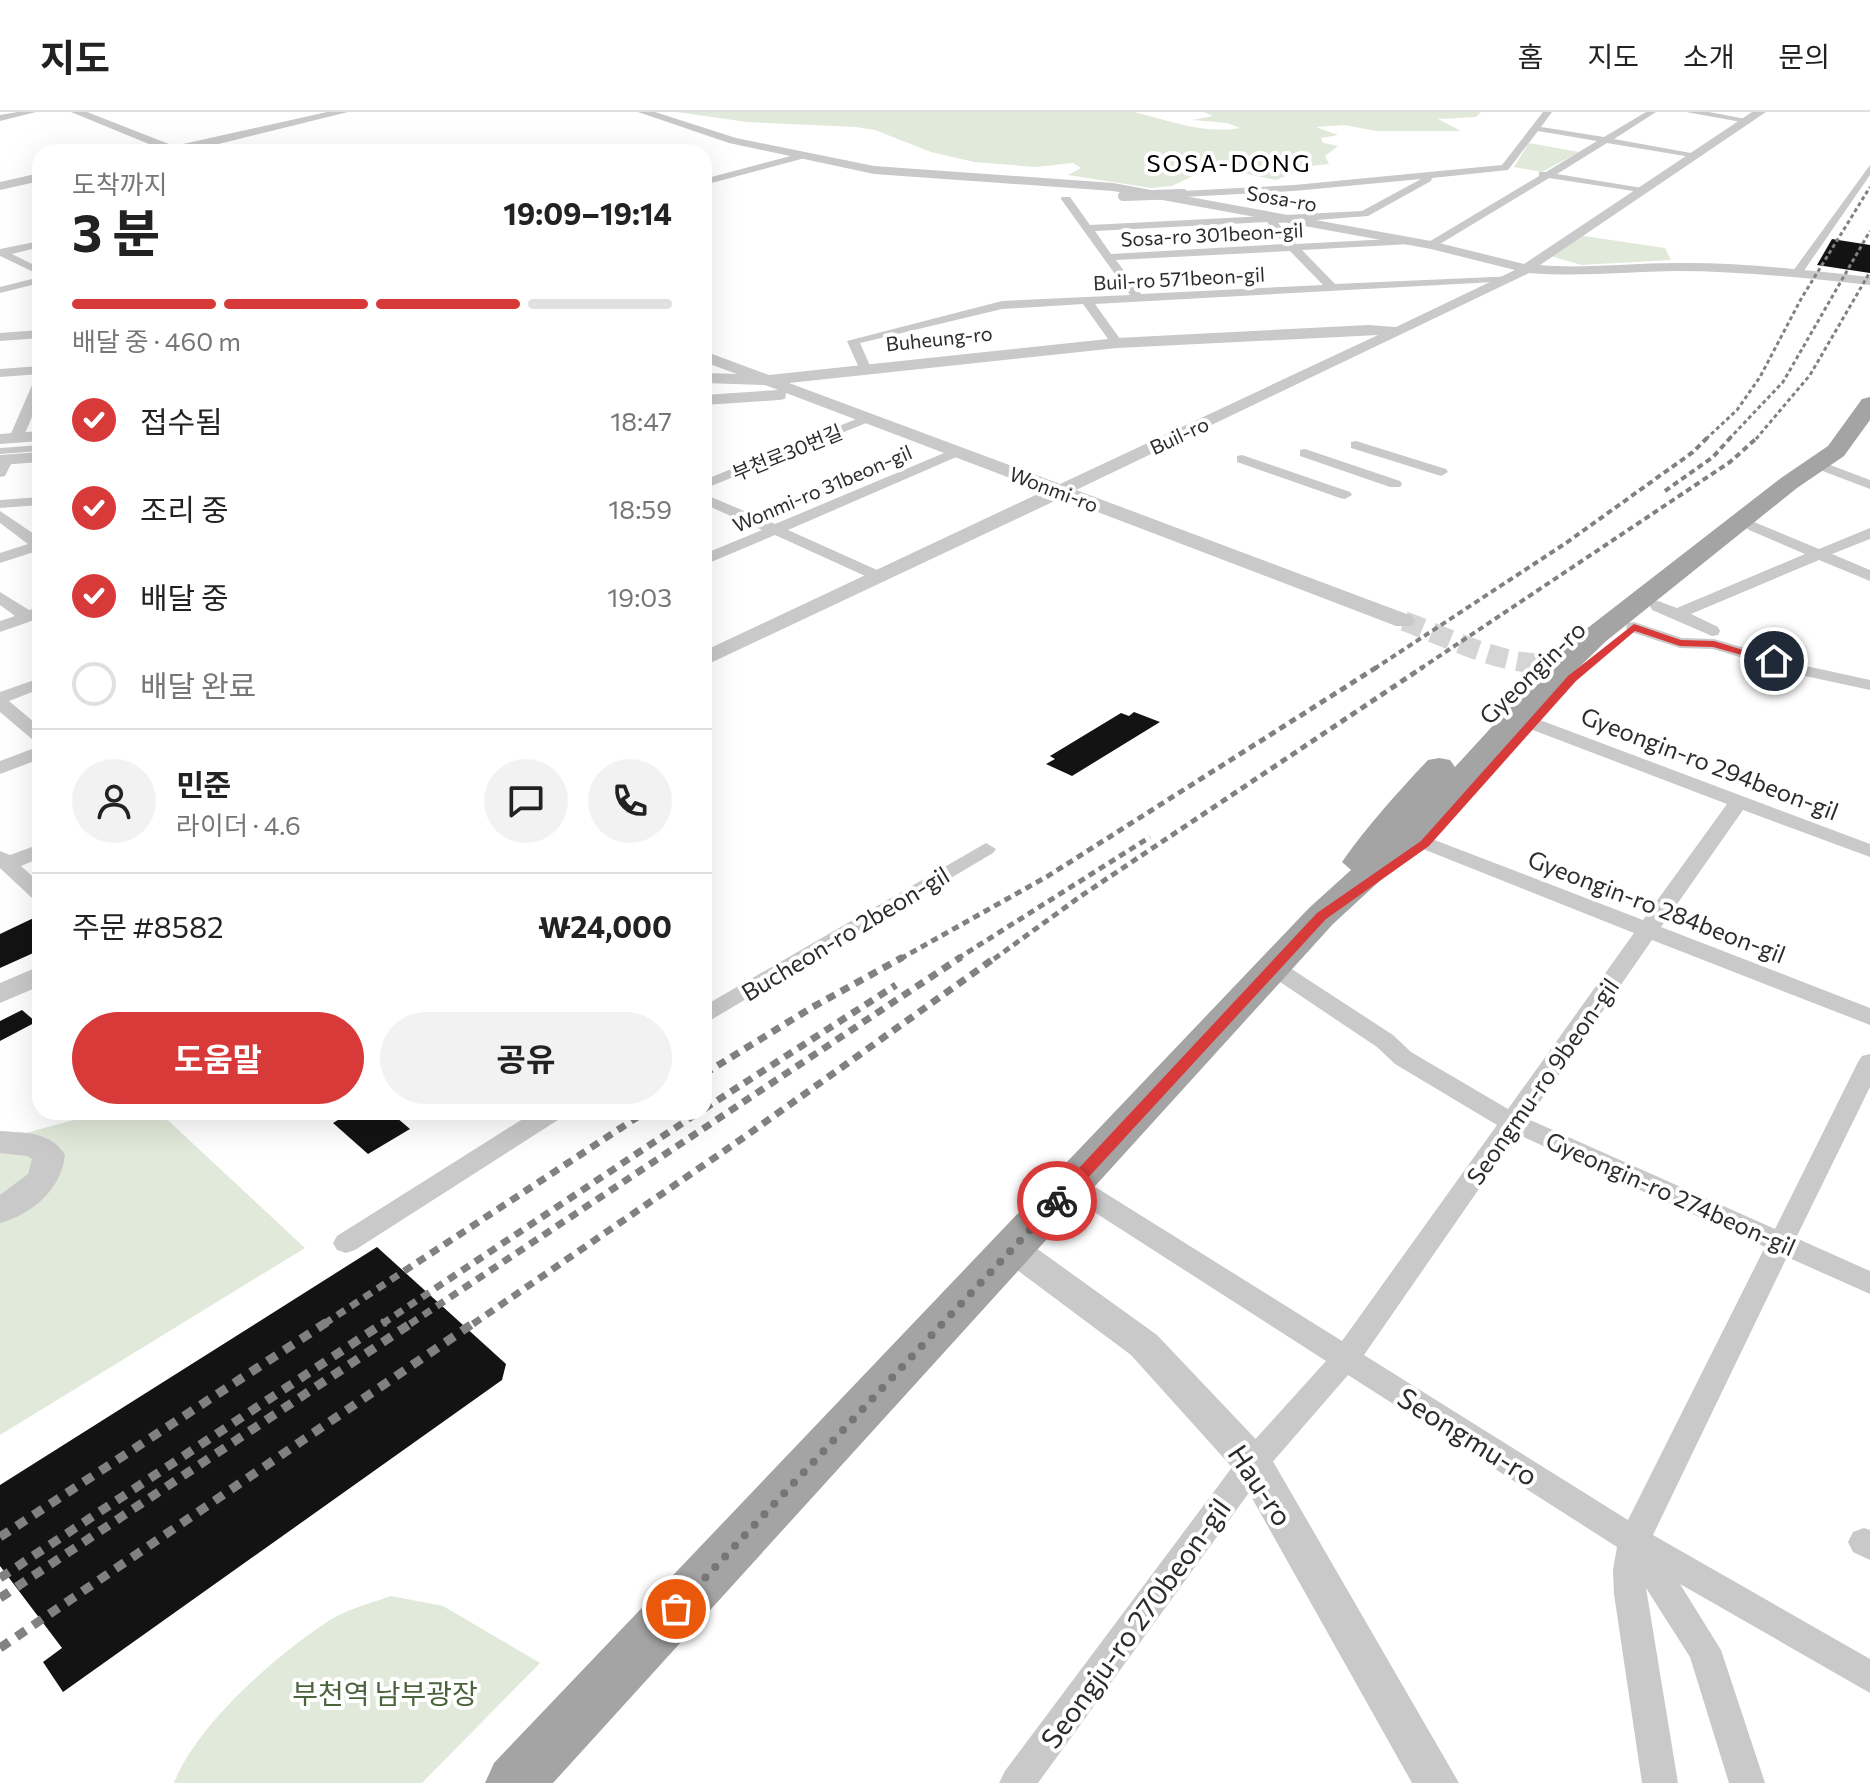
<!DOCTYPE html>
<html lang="ko">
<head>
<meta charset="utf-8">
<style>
	body { margin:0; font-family:Commissioner,"Noto Sans KR",sans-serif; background:#f2f2f2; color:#222; height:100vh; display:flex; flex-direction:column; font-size:30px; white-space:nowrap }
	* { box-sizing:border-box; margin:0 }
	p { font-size:26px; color:#767676 }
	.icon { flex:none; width:44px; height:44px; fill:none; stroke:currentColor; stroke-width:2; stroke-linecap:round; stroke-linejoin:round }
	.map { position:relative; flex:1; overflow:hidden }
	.sheet { position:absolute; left:32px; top:32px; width:680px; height:976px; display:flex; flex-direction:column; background:#fff; border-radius:24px; box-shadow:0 8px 32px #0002 }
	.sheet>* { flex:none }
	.pin { position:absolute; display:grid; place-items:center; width:68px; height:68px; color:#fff; margin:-34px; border:4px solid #fff; border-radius:50%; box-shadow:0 2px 8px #0007 }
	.courier { position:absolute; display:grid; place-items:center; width:80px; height:80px; margin:-40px; border:6px solid #d83a39; border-radius:50%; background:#fff; color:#222; box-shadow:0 2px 10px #0007 }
	.summary em { font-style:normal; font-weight:700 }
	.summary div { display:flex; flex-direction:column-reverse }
	.summary { display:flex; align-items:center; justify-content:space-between; height:136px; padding:0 40px }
	h1 { font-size:52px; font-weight:700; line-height:60px }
	.bar { display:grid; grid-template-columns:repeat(4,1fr); gap:12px 8px; align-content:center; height:96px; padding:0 40px }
	.bar i { height:10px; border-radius:6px; background:#e0e0e0 }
	.bar .active { background:#d83a39 }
	.bar p { grid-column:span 4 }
	.line { display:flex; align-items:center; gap:20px; padding:0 40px; border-top:2px solid #e0e0e0 }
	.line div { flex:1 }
	.round { display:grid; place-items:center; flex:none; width:84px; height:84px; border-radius:42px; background:#f2f2f2 }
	ol { padding:0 40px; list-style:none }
	li { display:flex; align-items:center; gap:24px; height:88px }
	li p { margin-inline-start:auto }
	li .icon { padding:8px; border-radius:50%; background:#d83a39; color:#fff; stroke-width:4 }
	li:last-child { color:#767676 }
	li i { width:44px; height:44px; border:4px solid #e0e0e0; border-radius:50% }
	.cta { display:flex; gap:16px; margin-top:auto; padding:16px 40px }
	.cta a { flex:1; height:92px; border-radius:48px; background:#d83a39; color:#fff; font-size:32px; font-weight:700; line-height:92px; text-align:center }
	.cta a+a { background:#f2f2f2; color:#222 }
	header { display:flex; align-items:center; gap:48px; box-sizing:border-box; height:112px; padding:0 40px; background:#fff; border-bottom:2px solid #e0e0e0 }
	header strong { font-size:38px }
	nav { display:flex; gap:44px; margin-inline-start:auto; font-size:28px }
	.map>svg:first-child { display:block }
	.green { fill:#e1e9da }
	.building { fill:#131313 }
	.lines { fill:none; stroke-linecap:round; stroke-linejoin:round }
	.tertiary-tunnel { stroke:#d5d5d5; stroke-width:20; stroke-dasharray:20 10; stroke-linecap:butt }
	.pedestrian { fill:#c9c9c9; fill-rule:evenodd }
	.minor { fill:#c9c9c9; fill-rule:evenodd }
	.tertiary { fill:#c9c9c9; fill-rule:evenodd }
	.primary { fill:#a4a4a4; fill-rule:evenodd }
	.rail-far4 { stroke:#818181; stroke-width:3; stroke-dasharray:4 3; stroke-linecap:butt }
	.rail-far3 { stroke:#818181; stroke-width:4; stroke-dasharray:6 4; stroke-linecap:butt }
	.rail-far2 { stroke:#818181; stroke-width:5; stroke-dasharray:7 5; stroke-linecap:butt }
	.rail-far1 { stroke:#818181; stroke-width:7; stroke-dasharray:9 7; stroke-linecap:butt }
	.rail { stroke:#818181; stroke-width:9; stroke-dasharray:11 9; stroke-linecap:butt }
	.minor-bridge { stroke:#c9c9c9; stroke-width:10 }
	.route { fill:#d83a39 }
	.done { stroke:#767676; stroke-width:8; stroke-dasharray:0 14.4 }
	.labels { text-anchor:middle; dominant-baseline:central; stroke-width:8; stroke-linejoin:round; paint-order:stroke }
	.far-street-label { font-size:20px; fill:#2c2c2c; stroke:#fff }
	.far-quarter-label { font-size:24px; letter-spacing:2px; fill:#000; stroke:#fff }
	.street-label { font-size:24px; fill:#2c2c2c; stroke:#fff }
	.near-street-label { font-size:28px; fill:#2c2c2c; stroke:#fff }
	.near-park-label { font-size:28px; fill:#4c643d; stroke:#fff }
</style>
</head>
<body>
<header>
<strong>지도</strong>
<nav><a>홈</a><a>지도</a><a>소개</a><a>문의</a></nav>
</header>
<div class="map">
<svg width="1870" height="1671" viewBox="0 0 1870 1671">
	<rect width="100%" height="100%" fill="#fff"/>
	<path class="green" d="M677,0H1134C1167,8 1206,23 1240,16L1227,11L1192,8L1213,4L1204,0H1481L1476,5L1438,7L1461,19H1376L1345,13L1316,15L1338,23L1321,26L1323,31L1338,34L1325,44L1329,52L1311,54L1276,68L1225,57L1203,59L1172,74L1151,76L1068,63L1081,56L1073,51L1035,55L974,50L931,40L875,18L856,15L747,10Z
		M1529,31L1579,40L1542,60L1514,55Z
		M1577,123L1665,136L1671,148L1581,153L1548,143Z
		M103,1000H159L305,1136L0,1323V1028Z
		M391,1484L443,1494L540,1551L422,1671H174C196,1614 273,1546 324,1512C344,1498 368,1492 391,1484Z"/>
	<path class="building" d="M1832,127L1870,133V161L1817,153Z
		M1134,600L1160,610L1072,664L1046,652L1055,647L1050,644L1121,601L1129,604Z
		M40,803V838L0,856V822Z
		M22,898L36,910L0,929V909Z
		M351,1000H390L410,1017L368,1042L333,1011Z
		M377,1135L506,1252L502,1268L63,1580L43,1550L62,1536L0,1454V1373Z"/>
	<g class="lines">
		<path class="tertiary-tunnel" d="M1404,509C1454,528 1501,554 1556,552"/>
		<path class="pedestrian" d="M40,333V339L0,342V336Z"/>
		<path class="minor" d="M18,0H36L0,9V3Z
			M1543,0H1552L1541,15L1604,25L1646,0H1656L1614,27L1702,43L1697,46L1607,31L1557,62L1642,76L1646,77V81L1549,66L1435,135H1427V131L1539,64V60H1546L1597,29L1538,19L1508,58L1432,66L1431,69L1368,104L1278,111L1296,132L1410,126L1415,129L1410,132L1302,138L1335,172L1516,164L1518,166L1512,169L1095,192L1123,231L1117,235L1113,234L1083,192L1002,197L860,231L871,256L865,260L859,256L847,229L1002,189L1130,183L1061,87L1062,85H1070L1090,113L1362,99L1421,67L1294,79L1183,85L1178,82L1183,79L1294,73L1502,53ZM1267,110L1284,132L1111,142L1095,119ZM1290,139L1323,173L1141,182L1116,148Z
			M1686,0H1709L1751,8L1747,11Z
			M802,41L805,46L704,73V67Z
			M1870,53V63L1801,163H1793V159Z
			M40,129V135L12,142L40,156V163L0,144V137Z
			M40,165V171L0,181V175Z
			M40,218V226L0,229V221Z
			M40,254V262L0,265V257Z
			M40,267V286L23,326L11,329L9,326L33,271Z
			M864,304L876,307L704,377V368Z
			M1356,329L1446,357L1448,360L1441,364L1351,336V330Z
			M956,336L961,337V343L788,418L886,462V468H874L775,423L704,453V442L762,418L704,392V382L775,412Z
			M1305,337L1400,369L1402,372L1400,375H1390L1300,344V338Z
			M1242,343L1350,380L1352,383L1345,387L1340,386L1237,350V344Z
			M6,344L13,348L5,364L0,365V346Z
			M1817,348L1870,368V377L1812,355V349Z
			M40,385V393L0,396V388Z
			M0,399L40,426V438L0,451V441L28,432L0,411Z
			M1754,410L1819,437L1870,416V427L1832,442L1870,458V469L1819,448L1691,502L1718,515L1720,519L1718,523L1712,524L1652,498L1650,494L1652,490L1658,489L1677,496L1805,442L1749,418L1746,415Z
			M0,480L29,498L40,495V506L0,520V509L15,504L0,493Z
			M1634,510L1682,526L1714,527L1806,554L1870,568V578L1796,562L1713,537L1680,536L1628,519L1626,515L1628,511Z
			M40,566V577L9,589L40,615V630L33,628L0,600V580Z
			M1532,605L1870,732V745L1743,698L1661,815L1870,896V913L1652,828L1528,1007L1775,1117L1858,950L1862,944L1870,942V975L1796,1126L1870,1159V1182L1787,1145L1653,1423L1870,1547V1581L1680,1472L1721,1538L1765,1671H1729L1690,1545L1646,1476L1678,1671H1642L1614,1482L1613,1458L1617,1435L1348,1263L1264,1360L1038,1671H999L1005,1659L1242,1342L1326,1249L1063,1080L1059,1073L1063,1066L1072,1064L1081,1066L1342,1229L1497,1013L1395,952L1377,935L1265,860L1262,855L1265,850H1281L1393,923L1411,940L1508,997L1634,821L1418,735L1415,731L1418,727H1432L1643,808L1727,692L1525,615L1523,611L1525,607ZM1517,1022L1765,1135L1628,1408L1364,1243Z
			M40,634V647L0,662V649Z
			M986,731L996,737L993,741L704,912V894Z
			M40,732V746L21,754L40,771V788L33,787L0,756V739L10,743Z
			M534,1000H564L561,1006L355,1138L346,1141L337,1138L333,1131L337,1124Z
			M1864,1416L1870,1418V1448L1853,1440L1848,1430L1853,1420Z"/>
		<path class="tertiary" d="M71,0H87L174,34L327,0H348L186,40H156L161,37Z
			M638,0H655L736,26L874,54L1113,71L1431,129L1524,152L1752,0H1766L1540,153C1585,157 1630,151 1675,151C1740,150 1805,158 1870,165V173C1805,166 1741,159 1675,159C1626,160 1578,165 1529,161L1076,378L1412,504L1415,509L1412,514H1396L1061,386L704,554V539L1044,379L786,281L785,287L779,288L704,293V283L778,278L765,273L704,271V261L737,262L704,250V239L769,263L1117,226L1368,213L1396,215L1515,158L1431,137L1113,79L874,62L729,31ZM1378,223L1060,372L789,271L1117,236Z
			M40,61V69L0,78V70Z
			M40,319V329L0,332V322Z
			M40,340V350L0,353V343Z
			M40,854V874L0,891V871Z
			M0,1019C24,1021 51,1019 65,1043C61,1078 32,1102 0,1111V1083L28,1062L32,1047L27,1044L0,1041Z
			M1013,1124L1025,1128L1157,1223L1267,1339L1459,1671H1412L1239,1363L1131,1243L1001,1146L996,1137L1001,1128Z"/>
		<path class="primary" d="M1870,285V308L1844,344L1797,376L1605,530L1564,570L1421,731L1333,812L553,1671H485L494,1651L1309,796L1351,758L1342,750C1368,713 1397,681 1428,648L1439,646L1450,648L1455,655L1544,558L1585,518L1781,366L1828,334L1862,287Z"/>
		<path class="rail-far4" d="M1706,327L1737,298L1760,265L1801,187L1870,75
			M1729,327L1783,270L1870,119
			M1756,327L1810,263L1870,160"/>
		<path class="rail-far3" d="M1665,379L1713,345L1731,325
			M1374,557L1566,431L1693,340L1708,325
			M1420,557L1730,350L1758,325"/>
		<path class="rail-far2" d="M900,847L1048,764L1377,555
			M957,847L1150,725
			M994,847L1081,784L1423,555"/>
		<path class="rail-far1" d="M704,962L811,896L903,845
			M704,997L896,873
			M324,1212L645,1000
			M382,1212L699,1000
			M410,1212L961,845
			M473,1212L743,1026L996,845"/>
		<path class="rail" d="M0,1425L327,1210
			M0,1466L385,1210
			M0,1486L413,1210
			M0,1536L475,1210"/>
		<path class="minor-bridge" d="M1123,84L1183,82"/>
	</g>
	<path class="route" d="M1634,512L1681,528L1714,529L1779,549L1774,552L1713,535L1680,534L1635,519L1576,569L1429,734L1326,807L1063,1093H1052V1085L1317,801L1421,729L1568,564Z"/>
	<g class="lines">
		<path class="done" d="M676,1497L1057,1089"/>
	</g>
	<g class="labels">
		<g class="far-street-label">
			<text transform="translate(1282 86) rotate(10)">Sosa-ro</text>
			<text transform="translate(1212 122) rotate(-3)">Sosa-ro 301beon-gil</text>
			<text transform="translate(1179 166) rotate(-3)">Buil-ro 571beon-gil</text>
			<text transform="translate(939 226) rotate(-6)">Buheung-ro</text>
			<text transform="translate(1179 323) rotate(-25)">Buil-ro</text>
			<text transform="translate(787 340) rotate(-22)">부천로30번길</text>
			<text transform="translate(822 376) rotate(-23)">Wonmi-ro 31beon-gil</text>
			<text transform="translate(1054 377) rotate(21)">Wonmi-ro</text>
		</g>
		<g class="far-quarter-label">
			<text x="1229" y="50">SOSA-DONG</text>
		</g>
		<g class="street-label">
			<text transform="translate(1532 560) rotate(-44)">Gyeongin-ro</text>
			<text transform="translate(1710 651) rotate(21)">Gyeongin-ro 294beon-gil</text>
			<text transform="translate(1657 794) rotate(21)">Gyeongin-ro 284beon-gil</text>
			<text transform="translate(845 821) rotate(-31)">Bucheon-ro 2beon-gil</text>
			<text transform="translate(1542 969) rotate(-55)">Seongmu-ro 9beon-gil</text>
			<text transform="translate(1671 1081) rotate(24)">Gyeongin-ro 274beon-gil</text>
		</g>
		<g class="near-street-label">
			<text transform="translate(1468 1324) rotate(32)">Seongmu-ro</text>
			<text transform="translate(1261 1373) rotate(56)">Hau-ro</text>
			<text transform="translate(1135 1511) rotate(-54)">Seongju-ro 270beon-gil</text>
		</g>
		<g class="near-park-label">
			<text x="385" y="1581">부천역 남부광장</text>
		</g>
	</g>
</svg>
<div class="pin" style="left:676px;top:1497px;background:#ea580c"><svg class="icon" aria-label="bag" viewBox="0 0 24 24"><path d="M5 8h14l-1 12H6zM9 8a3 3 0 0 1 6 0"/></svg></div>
<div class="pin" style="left:1774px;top:549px;background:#1f2937"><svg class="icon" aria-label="home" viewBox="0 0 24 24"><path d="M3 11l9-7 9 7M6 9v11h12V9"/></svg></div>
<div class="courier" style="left:1057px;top:1089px"><svg class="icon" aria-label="bike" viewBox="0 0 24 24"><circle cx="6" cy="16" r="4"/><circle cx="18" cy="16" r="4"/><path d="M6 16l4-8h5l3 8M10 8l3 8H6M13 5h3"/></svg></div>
<section class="sheet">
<div class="summary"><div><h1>3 분</h1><p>도착까지</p></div><em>19:09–19:14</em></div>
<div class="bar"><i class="active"></i><i class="active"></i><i class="active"></i><i></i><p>배달 중 · 460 m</p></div>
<ol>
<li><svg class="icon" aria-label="check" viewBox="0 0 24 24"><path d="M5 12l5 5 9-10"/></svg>접수됨<p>18:47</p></li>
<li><svg class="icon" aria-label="check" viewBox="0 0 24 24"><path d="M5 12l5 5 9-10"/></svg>조리 중<p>18:59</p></li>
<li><svg class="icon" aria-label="check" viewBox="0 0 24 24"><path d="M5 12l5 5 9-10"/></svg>배달 중<p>19:03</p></li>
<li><i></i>배달 완료</li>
</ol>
<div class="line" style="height:144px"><a class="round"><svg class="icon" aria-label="person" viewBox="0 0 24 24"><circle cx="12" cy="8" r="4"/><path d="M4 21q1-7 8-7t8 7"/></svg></a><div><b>민준</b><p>라이더 · 4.6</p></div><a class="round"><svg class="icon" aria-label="chat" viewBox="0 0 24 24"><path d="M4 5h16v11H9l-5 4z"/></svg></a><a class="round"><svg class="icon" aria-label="phone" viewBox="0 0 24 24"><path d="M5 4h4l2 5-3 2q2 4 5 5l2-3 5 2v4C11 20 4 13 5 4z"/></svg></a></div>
<div class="line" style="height:104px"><div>주문 #8582</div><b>₩24,000</b></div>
<div class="cta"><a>도움말</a><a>공유</a></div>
</section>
</div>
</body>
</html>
